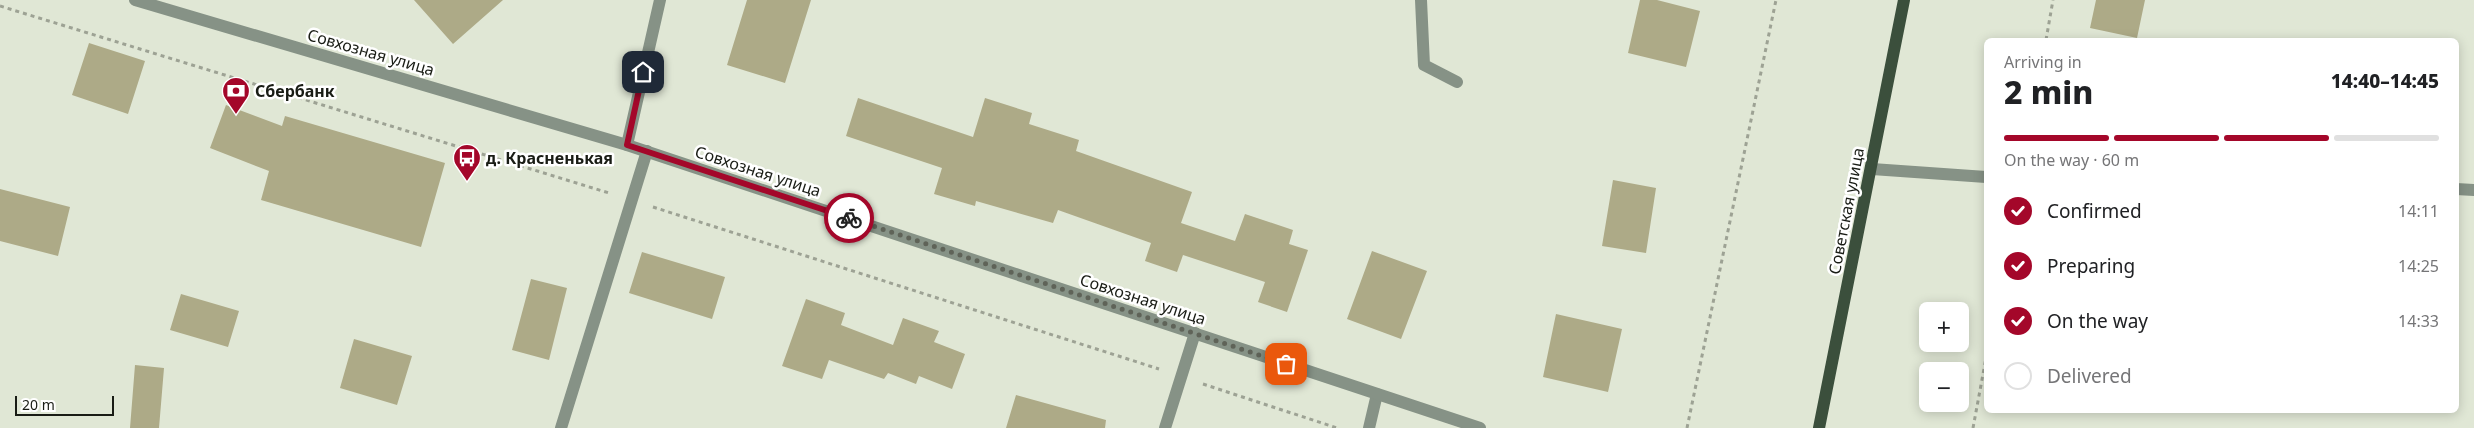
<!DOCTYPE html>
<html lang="en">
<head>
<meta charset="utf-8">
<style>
	body { margin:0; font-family:"Noto Sans",sans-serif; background:#f6f6f6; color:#202124; height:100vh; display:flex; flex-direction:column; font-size:19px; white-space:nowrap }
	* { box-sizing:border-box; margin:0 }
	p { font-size:16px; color:#757577 }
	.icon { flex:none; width:28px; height:28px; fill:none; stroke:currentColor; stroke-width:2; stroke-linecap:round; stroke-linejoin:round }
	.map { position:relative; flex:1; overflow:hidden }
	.drawer { position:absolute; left:1984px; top:38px; width:475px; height:375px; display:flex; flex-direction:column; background:#fff; border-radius:8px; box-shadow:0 2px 12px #0003 }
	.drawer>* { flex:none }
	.tools { position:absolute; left:1919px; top:302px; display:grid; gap:10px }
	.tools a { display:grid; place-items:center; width:50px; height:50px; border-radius:8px; background:#fff; box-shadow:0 2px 12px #0003; font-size:25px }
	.scale { position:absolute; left:15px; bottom:12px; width:99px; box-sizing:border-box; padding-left:5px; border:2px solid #191c15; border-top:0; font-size:14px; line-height:18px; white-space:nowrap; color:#191c15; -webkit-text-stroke:4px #fff; paint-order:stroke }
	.pin { position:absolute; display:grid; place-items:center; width:42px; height:42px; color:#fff; margin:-21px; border-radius:10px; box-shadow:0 2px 8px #0006 }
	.courier { position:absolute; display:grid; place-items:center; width:50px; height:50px; margin:-25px; border:4px solid #a4072a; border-radius:50%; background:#fff; color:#222; box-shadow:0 1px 6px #0007 }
	.overview em { font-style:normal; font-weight:800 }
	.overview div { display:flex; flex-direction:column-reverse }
	.overview { display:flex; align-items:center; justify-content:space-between; height:85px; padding:0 20px }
	h1 { font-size:32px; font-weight:800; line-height:38px }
	.bar { display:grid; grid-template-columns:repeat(4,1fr); gap:8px 5px; align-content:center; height:60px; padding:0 20px }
	.bar i { height:6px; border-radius:4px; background:#e0e0e0 }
	.bar .current { background:#a4072a }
	.bar p { grid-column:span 4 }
	ol { padding:0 20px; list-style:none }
	li { display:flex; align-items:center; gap:15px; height:55px }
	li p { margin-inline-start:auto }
	li .icon { padding:5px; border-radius:50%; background:#a4072a; color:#fff; stroke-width:4 }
	li:last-child { color:#757577 }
	li i { width:28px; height:28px; border:2px solid #e0e0e0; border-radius:50% }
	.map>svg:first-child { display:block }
	.building { fill:#adaa87 }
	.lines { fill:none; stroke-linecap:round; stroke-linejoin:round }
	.path { stroke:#9da294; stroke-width:3; stroke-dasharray:4 4; stroke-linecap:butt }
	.service { stroke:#869286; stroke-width:12 }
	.minor { stroke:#869286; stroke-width:12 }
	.tertiary { stroke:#869286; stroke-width:12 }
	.primary { stroke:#3b4f3c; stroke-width:12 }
	.done { stroke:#5f6358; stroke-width:5; stroke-dasharray:0 9 }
	.route { stroke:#a4072a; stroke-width:6 }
	.labels { text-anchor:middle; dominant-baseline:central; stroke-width:5; stroke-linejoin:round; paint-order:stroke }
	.street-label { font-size:16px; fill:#191c15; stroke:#fff }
	.poi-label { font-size:16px; font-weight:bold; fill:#191c15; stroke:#fff; text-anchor:start }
</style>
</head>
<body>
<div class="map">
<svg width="2474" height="428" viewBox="0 0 2474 428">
	<rect width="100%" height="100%" fill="#e0e7d5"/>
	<path class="building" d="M414,0H503L453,44Z
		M747,0H811L785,83L727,65Z
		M1640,0H1657L1700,11L1686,67L1628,53Z
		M2096,0H2145L2137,38L2090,28Z
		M89,43L145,61L128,114L72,95Z
		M858,98L973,137L985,98L1032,113L1029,124L1079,140L1076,151L1192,192L1181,223L1235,241L1245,214L1293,230L1289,244L1308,250L1287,312L1258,302L1265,282L1183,255L1177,272L1145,261L1151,243L1058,210L1053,223L976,201L975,206L934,194L942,168L846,136Z
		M226,105L282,126L285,116L445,163L421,247L261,200L269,171L210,148Z
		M1613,180L1656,188L1646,253L1602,246Z
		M0,189L70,207L58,256L0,241Z
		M1372,251L1427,271L1401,339L1347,319Z
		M642,252L725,277L712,319L629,293Z
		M531,279L567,288L549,360L512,350Z
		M181,294L239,311L228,347L170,330Z
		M806,299L845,313L841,325L893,345L903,318L939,331L934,342L965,354L952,389L919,376L916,384L888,373L884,379L829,360L822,379L782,366Z
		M1556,314L1622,329L1608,392L1543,377Z
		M354,339L412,356L397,405L340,388Z
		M135,365L164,368L159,428H130Z
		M1016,395L1106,420L1105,428H1006Z"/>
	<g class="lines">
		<path class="path" d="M0,6L609,193
			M2046,40L2053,0
			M653,207L1159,369
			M1203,384L1337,428
			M1687,428L1776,0
			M1973,428L1986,358"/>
		<path class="service" d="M1421,0L1424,65L1457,82
			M561,428L647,151
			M1369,428L1377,394"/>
		<path class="minor" d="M627,145L660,0
			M1872,169L1986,177
			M2456,189L2474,190
			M1165,428L1195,333"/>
		<path class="tertiary" d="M135,0L627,145L1480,428"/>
		<path class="primary" d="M1819,428L1904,0"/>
	</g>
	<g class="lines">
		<path class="done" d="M849,218L1286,364"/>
		<path class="route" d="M643,72L627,145L849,218"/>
	</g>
	<defs>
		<symbol id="bank-pin" viewBox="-11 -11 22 30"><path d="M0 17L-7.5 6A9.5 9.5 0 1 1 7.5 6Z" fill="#a4072a" stroke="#fff"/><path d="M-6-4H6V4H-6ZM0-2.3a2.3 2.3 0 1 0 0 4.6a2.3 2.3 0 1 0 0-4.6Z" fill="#fff"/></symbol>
		<symbol id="bus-pin" viewBox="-11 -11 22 30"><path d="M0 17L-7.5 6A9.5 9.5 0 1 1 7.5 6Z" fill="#a4072a" stroke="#fff"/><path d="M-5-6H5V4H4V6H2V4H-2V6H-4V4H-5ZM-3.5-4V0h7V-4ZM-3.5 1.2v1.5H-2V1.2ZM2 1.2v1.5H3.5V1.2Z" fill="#fff"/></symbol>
	</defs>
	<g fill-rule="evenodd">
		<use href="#bank-pin" x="220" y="75" width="32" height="43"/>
		<use href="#bus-pin" x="451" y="142" width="32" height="43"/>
	</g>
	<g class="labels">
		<g class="street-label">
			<text transform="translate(371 52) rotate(16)">Совхозная улица</text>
			<text transform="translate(758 171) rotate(18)">Совхозная улица</text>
			<text transform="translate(1846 211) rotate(-79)">Советская улица</text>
			<text transform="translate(1143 299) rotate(18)">Совхозная улица</text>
		</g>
		<g class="poi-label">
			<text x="255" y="91">Сбербанк</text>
			<text x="486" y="158">д. Красненькая</text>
		</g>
	</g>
</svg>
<div class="tools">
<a>+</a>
<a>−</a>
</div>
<div class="scale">20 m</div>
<div class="pin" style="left:1286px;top:364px;background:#ea580c"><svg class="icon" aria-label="bag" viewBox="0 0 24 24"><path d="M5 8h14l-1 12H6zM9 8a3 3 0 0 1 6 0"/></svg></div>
<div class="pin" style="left:643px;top:72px;background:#1f2937"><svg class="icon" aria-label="home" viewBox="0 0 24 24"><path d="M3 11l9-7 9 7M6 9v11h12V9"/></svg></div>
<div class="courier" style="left:849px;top:218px"><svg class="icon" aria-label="bike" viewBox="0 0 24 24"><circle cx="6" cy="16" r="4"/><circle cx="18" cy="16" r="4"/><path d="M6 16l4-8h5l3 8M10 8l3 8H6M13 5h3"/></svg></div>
<section class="drawer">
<div class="overview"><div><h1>2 min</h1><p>Arriving in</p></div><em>14:40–14:45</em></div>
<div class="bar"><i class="current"></i><i class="current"></i><i class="current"></i><i></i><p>On the way · 60 m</p></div>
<ol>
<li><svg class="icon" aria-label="check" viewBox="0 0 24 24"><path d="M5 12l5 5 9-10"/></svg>Confirmed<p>14:11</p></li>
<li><svg class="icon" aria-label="check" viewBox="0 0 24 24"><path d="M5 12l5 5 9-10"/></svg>Preparing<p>14:25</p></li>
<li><svg class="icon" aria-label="check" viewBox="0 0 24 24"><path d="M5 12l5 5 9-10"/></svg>On the way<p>14:33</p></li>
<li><i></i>Delivered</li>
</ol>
</section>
</div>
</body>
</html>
